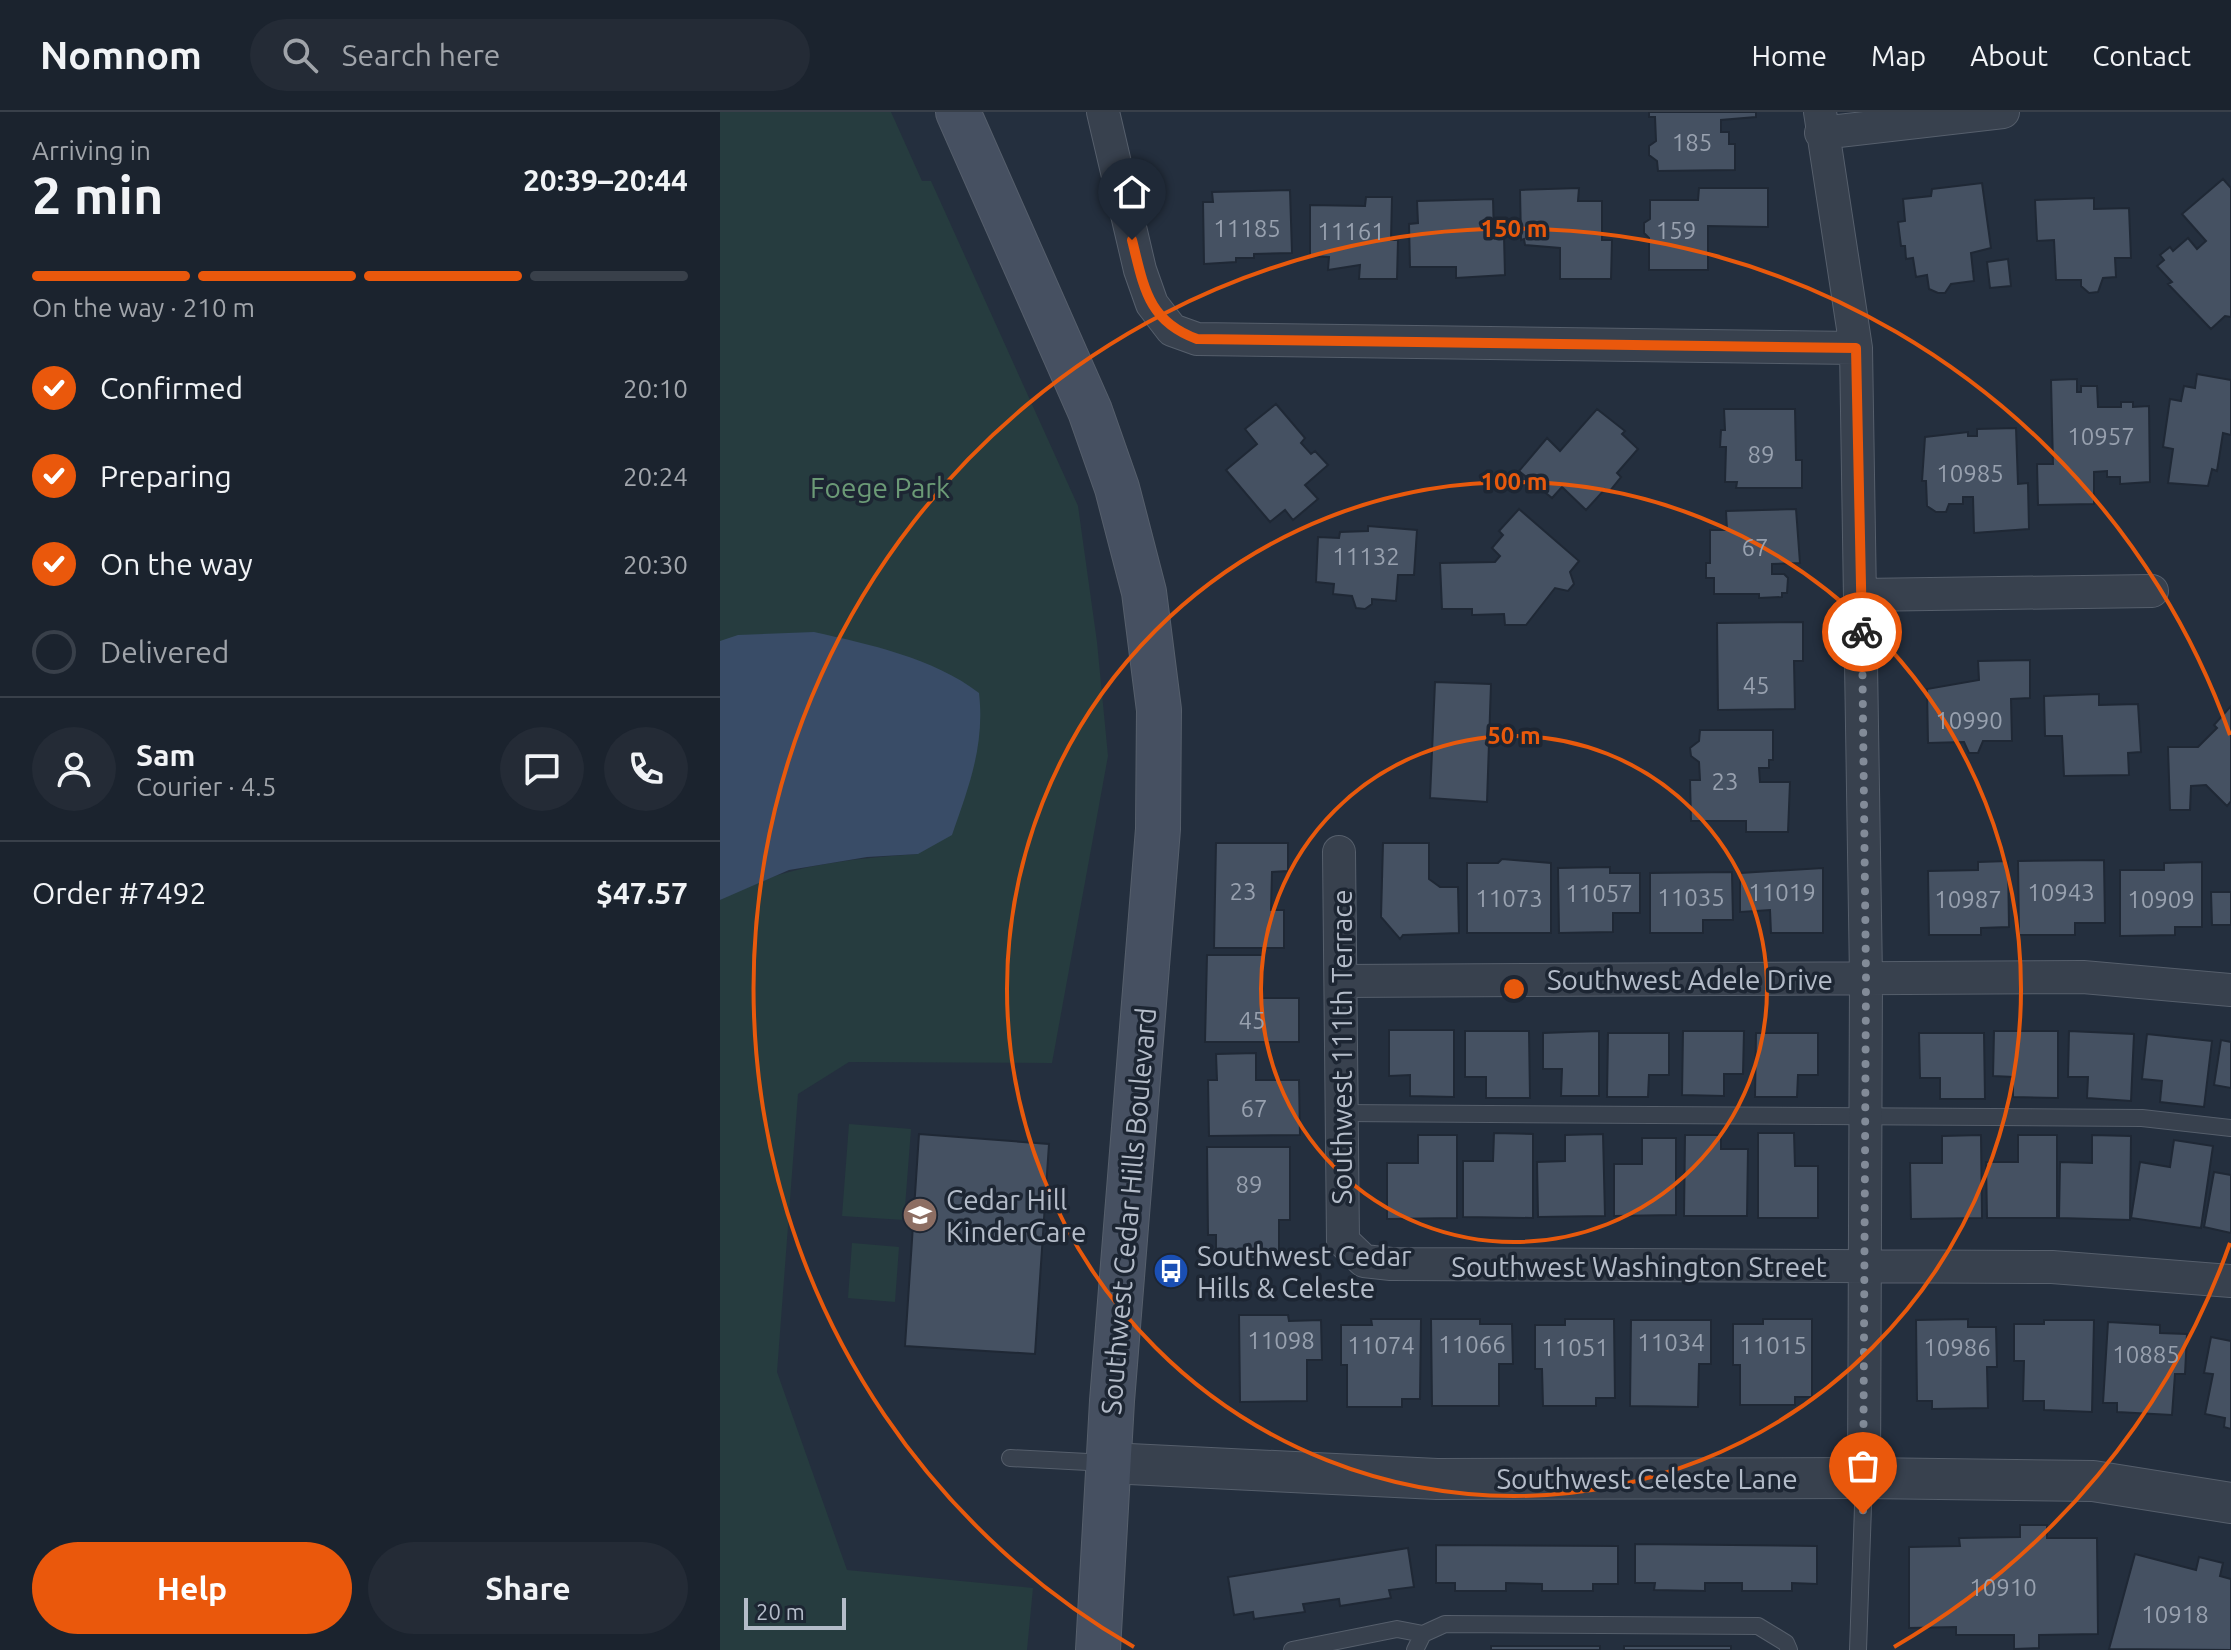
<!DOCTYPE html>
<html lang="en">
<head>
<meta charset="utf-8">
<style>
	body { margin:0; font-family:Ubuntu,sans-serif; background:#242b36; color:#f1f3f6; height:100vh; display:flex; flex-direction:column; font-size:30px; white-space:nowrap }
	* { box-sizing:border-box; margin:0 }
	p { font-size:26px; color:#a0a4aa }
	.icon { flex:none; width:44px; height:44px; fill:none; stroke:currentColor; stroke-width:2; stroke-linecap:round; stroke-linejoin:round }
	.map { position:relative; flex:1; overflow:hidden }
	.side { display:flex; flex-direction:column; background:#1b232e; width:720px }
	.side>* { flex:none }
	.scale { position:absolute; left:24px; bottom:20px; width:102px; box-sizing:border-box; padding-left:8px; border:4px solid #b4bcc9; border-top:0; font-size:22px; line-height:28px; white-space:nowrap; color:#b4bcc9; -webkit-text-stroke:6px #1d2633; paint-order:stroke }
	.pin { position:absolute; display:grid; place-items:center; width:68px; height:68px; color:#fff; margin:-82px -34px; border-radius:50% 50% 50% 0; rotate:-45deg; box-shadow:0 0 8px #0007 }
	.pin .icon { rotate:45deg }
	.courier { position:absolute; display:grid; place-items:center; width:80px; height:80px; margin:-40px; border:6px solid #ea580c; border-radius:50%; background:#fff; color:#222; box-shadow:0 2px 10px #0007 }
	.overview em { font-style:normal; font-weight:700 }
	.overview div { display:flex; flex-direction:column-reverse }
	.overview { display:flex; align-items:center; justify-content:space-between; height:136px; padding:0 32px }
	h1 { font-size:52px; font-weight:700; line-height:60px }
	.bar { display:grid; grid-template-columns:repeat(4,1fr); gap:12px 8px; align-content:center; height:96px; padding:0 32px }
	.bar i { height:10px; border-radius:6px; background:#39404a }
	.bar .selected { background:#ea580c }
	.bar p { grid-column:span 4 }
	.line { display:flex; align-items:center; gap:20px; padding:0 32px; border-top:2px solid #39404a }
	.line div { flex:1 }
	.round { display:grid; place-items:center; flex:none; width:84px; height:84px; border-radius:42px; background:#242b36 }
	ol { padding:0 32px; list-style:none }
	li { display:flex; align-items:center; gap:24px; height:88px }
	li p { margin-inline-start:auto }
	li .icon { padding:8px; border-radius:50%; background:#ea580c; color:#fff; stroke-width:4 }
	li:last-child { color:#a0a4aa }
	li i { width:44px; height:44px; border:4px solid #39404a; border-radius:50% }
	.cta { display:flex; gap:16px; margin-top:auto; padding:16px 32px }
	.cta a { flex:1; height:92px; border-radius:48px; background:#ea580c; color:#fff; font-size:32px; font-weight:700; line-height:92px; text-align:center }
	.cta a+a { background:#242b36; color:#f1f3f6 }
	header { display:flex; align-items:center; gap:48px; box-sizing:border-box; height:112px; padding:0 40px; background:#1b232e; border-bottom:2px solid #39404a }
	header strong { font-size:38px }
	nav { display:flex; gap:44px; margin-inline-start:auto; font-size:28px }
	.search { width:560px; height:72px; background:#242b36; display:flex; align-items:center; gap:20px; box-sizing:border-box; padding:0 28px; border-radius:44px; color:#a0a4aa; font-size:30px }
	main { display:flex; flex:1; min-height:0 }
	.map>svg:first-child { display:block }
	.green { fill:#263c3f }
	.water { fill:#394c67 }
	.building { fill:#455162; stroke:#1f2835; stroke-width:2 }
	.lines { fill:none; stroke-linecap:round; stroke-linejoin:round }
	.service-casing { stroke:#565f6c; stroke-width:18 }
	.minor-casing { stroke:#565f6c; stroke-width:34 }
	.tertiary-casing { stroke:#565f6c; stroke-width:42 }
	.secondary-casing { stroke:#565f6c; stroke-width:46 }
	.service { stroke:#38414e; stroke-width:16 }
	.minor { stroke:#38414e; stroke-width:32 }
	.tertiary { stroke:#38414e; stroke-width:40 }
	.secondary { stroke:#465061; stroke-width:44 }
	.done { stroke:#828b98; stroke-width:8; stroke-dasharray:0 14.4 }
	.route { stroke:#ea580c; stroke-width:10 }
	.ring { fill:none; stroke:#e8590c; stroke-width:4 }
	.labels { text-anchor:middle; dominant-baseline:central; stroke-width:7; stroke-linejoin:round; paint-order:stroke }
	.number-label { font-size:24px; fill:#98a1af }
	.park-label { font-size:28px; fill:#6b9a76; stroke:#1d2633 }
	.street-label { font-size:28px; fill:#b4bcc9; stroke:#1d2633 }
	.poi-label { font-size:28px; fill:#b4bcc9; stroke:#1d2633; text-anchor:start }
	.centre { fill:#e8590c; stroke:#1d2633; stroke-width:4 }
	.ring-label { font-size:24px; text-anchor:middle; font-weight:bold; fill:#e8590c; stroke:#1d2633; stroke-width:7; stroke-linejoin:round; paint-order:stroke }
</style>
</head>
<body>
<header>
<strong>Nomnom</strong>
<div class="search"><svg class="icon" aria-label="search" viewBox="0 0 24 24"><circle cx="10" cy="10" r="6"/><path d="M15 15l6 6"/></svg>Search here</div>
<nav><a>Home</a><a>Map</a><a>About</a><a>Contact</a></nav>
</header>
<main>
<section class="side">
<div class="overview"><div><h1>2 min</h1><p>Arriving in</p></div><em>20:39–20:44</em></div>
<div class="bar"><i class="selected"></i><i class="selected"></i><i class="selected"></i><i></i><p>On the way · 210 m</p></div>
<ol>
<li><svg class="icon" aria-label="check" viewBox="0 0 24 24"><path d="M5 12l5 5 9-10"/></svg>Confirmed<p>20:10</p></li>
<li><svg class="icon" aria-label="check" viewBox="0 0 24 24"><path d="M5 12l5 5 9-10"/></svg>Preparing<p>20:24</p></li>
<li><svg class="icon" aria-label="check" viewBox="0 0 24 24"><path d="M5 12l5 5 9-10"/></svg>On the way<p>20:30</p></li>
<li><i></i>Delivered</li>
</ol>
<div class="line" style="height:144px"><a class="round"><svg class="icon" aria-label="person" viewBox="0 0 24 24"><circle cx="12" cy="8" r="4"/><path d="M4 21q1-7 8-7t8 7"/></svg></a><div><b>Sam</b><p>Courier · 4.5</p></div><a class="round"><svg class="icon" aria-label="chat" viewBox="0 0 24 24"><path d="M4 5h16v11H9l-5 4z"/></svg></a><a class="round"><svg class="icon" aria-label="phone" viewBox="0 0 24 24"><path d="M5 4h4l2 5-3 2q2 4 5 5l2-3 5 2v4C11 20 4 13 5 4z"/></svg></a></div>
<div class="line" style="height:104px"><div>Order #7492</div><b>$47.57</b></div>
<div class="cta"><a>Help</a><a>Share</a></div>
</section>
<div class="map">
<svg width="1511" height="1538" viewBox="0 0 1511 1538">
	<rect width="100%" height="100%" fill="#242f3e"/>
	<path class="green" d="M0,0H171L202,69H211L358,394L377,530L388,644L332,951L129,950L78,982L57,1260L127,1458L313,1476L307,1538H0V788C61,753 129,747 198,742L0,722Z
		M129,1012L191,1017L184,1108L122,1104Z
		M132,1131L179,1135L175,1190L128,1186Z"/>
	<path class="water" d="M94,520C148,532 214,546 259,581C265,633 249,674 232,723L198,742L147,745L69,758L0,788V529L18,523Z"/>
	<path class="building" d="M929,0H1036V5L1001,8V20H1009V32H1015V58L938,59L937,49L929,43V34L936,29L935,5H929Z
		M1503,67L1511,76V205L1505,204L1491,217L1448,172L1452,170L1437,154L1444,148L1440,143L1450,135L1453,139L1468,126L1477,137L1486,129L1462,102Z
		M1262,71L1271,136L1251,141L1254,169L1231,172L1225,181H1218L1209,177L1207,163L1196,165L1193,146L1186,147L1185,134H1181L1178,110L1185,109L1183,87L1211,84L1212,77Z
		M859,76L858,89H882V128H892L891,167H840V136L805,133L804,127L801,128L800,78Z
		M979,76H1048V115L988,114V158H929V126L924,121V111L930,107V88H978Z
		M570,78L572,141L534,142V146H516V150L484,152L483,90H493L492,80Z
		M646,85H672L671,128H678L677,167H639L640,153L608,158L609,145L590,144V93L645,94Z
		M1374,86V97L1409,96L1411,146H1395L1396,165L1383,166L1378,180L1369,181L1361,174V168H1336L1334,128L1317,129L1315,88Z
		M773,87L774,124H784L785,163L736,166V155H690L689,112L698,111L697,89Z
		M1288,147L1291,174L1270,176L1267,150Z
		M1477,262L1511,268V323L1503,321L1497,359L1492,357L1488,374L1448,371L1453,337L1443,335L1450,287L1461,289L1464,274L1475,276Z
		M1357,267V280H1361V274H1377L1378,295H1401V290H1413V295L1429,294L1430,370L1400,372V365H1387V359L1374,360V392L1318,393L1317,352H1333L1331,268Z
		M556,292L585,326L581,331L591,342L595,339L608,353L585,373L598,387L573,408L565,398L550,410L506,358L537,332L525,317Z
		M877,297L905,319L902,322L918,337L897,361L901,365L889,380L885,377L866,398L842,375L832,386L799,359L827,326L840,339Z
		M1004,297H1075L1076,348H1082V376H1016L1017,370H1005L1006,335H1000L1001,318H1005Z
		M1296,316L1298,372L1308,371L1309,417L1254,421L1253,385H1243V392H1229L1226,400H1216L1207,394L1206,369H1202L1205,325L1248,320V324H1257V317Z
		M799,397L859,449L850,460L854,472L848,479L835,476L806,513H785L784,502L752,503V497H722L720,451L775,450L780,444L772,436L783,423L779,419Z
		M1076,397L1080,451L1052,452V462H1064L1068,466L1067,481H1062V485L1039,486V482H994V466H986V451H990V418H1007L1006,399Z
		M648,414L697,418L694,463H678L676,489L652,487V492L645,497L636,496L632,484L613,482L614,472L596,470L598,425L619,426L620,420L648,419Z
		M1083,510V549H1074L1075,597L998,598L997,511Z
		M1310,548V586L1291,587L1292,629H1263L1258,641H1249L1244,630L1208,631L1207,577L1259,568L1258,549Z
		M715,570L771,572L767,690L710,686Z
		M1379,582V593L1418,592L1421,640L1408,641L1409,663L1344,664L1342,624H1325L1324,584Z
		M1511,594V689L1507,694L1486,673L1471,674L1470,698H1450L1448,635H1478L1497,616L1494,613Z
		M980,618H1053V648H1049V656H1039L1040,670H1070L1068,720H1026V709H971L970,668H980L979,650L971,644L970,636L979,629Z
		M496,731H568V759L552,760L551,798H564V836H494Z
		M663,731H709V767L720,775H738L739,821L683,823L680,827L661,805Z
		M782,747L831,751V821H747V751H778Z
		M1384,748L1385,811H1355V823H1299L1298,749Z
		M1288,749L1289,815L1261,816V823H1209L1208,759L1258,758V750Z
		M1482,750V815H1455V823L1400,824V758H1444V751Z
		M890,755V761H920V801H893V820L839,821L838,756Z
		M1103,756V821H1051L1050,798L1020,800V761Z
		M1012,760L1013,808H983V821H930V761Z
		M1491,780H1511V813H1492Z
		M487,843H543L542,886H579V930H485Z
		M669,918H734V985L690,984V963L669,964Z
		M745,919H809L810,986H766V965H745Z
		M879,919V984H841L842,957H823V921Z
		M963,919H1024L1023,962H1004V984L962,983Z
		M1274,919H1338V986L1293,985V965L1273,964Z
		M1349,919L1414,922L1411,989L1367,986L1368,965H1348Z
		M888,921H949V963H929L928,985H887Z
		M1036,921H1098V963H1078L1077,985H1035Z
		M1199,921H1264L1265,987H1220V966H1200Z
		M1427,922L1492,929L1484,995L1440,990L1442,969L1422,967Z
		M1501,928L1511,930V976L1494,973Z
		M536,941V968H579L580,1023L489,1024L488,968H497L496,942Z
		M774,1021L813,1022V1106L743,1105V1049H773Z
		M1038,1021H1074L1075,1054H1098V1106H1038Z
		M199,1022L329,1032L315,1242L185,1234Z
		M883,1022L885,1104L818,1105L817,1050L845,1049V1023Z
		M698,1023H737V1106L667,1107V1051H698Z
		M965,1023H1001V1037H1028L1027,1104H964Z
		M1261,1023L1262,1106L1191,1107L1190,1051H1222V1024Z
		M1298,1023H1337V1106H1267L1266,1050H1298Z
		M1372,1023L1411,1024L1410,1108L1339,1106L1340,1050L1372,1051Z
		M922,1026H956V1103L894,1104V1052H922Z
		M1454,1028L1493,1034L1481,1116L1411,1106L1420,1050L1450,1055Z
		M487,1035H570V1108H559V1146L521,1147L520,1138L496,1137V1123H488Z
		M1494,1060L1511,1063V1121L1484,1115Z
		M519,1203H568L569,1209L601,1208L602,1248H587V1289L520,1290Z
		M651,1207H701L700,1287H682V1295H627V1253H621V1213H652Z
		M711,1207H760V1212H792L793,1252H779V1294H712Z
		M845,1207H894L895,1286H876V1294H823L822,1257H815V1213H845Z
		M1043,1207H1092V1285H1075V1293H1020V1253H1013V1212H1043Z
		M1248,1207V1215H1276L1277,1255H1267L1268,1296L1212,1297V1289H1197L1196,1208Z
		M911,1208H991V1252H979L978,1295L910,1294Z
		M1324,1208H1374L1372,1300L1324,1298V1289H1303L1304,1249H1294V1212H1324Z
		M1388,1210L1440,1213V1221L1467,1222L1465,1262H1455L1452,1303L1397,1300V1291H1383Z
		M1491,1225L1511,1229V1317L1504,1315L1505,1306L1485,1302L1493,1262L1484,1261Z
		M1300,1413H1327V1426H1377L1378,1522L1319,1523V1536L1294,1537V1523H1236V1515L1189,1516V1435L1240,1434L1239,1426L1300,1425Z
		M915,1432L1097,1434V1472L1072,1471V1479H1022V1471H985V1479L934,1478L935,1471H915Z
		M716,1433L898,1434V1472H873V1479H822V1472L786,1471V1479H735V1471H716Z
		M688,1436L694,1475L669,1478L671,1486L620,1494L619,1487L583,1492L585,1500L534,1507L533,1500L514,1503L508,1465Z
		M1415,1442L1476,1458L1479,1445L1503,1451L1500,1464L1511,1467V1538L1389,1537Z
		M771,1534H880V1538H771Z
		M904,1534H1011V1538H904Z"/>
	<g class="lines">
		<defs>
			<path id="service" d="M622,1001L1422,1006L1511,1016
				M290,1346L387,1351
				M572,1538L677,1517L703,1522
				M695,1538L703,1522L725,1512L1038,1514L1066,1531L1069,1538
				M1138,1538L1144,1366"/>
			<path id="minor" d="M383,0L420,158L432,192L452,218L477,227L1136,236
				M1100,0L1136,236L1146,866L1144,1366
				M1101,21L1283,0
				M1141,483L1432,479
				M619,740L623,1129L644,1149L671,1152L1332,1155L1511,1169
				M621,869L1363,865L1511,878"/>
			<path id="tertiary" d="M389,1351L717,1367L1144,1366L1373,1369L1511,1391"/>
			<path id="secondary" d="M238,0L370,299L397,376L424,480L439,598L438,717L392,1289L378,1538"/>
		</defs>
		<use href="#service" class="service-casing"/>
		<use href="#minor" class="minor-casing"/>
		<use href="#tertiary" class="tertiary-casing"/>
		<use href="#secondary" class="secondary-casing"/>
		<use href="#service" class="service"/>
		<use href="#minor" class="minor"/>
		<use href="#tertiary" class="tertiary"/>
		<use href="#secondary" class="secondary"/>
	</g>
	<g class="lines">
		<path class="done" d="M1142,520L1146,866L1143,1402"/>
		<path class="route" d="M412,128C424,176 428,209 477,227L1136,236L1142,520"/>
	</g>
	<g class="ring">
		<circle cx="794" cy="877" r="253"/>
		<circle cx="794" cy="877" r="507"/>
		<path d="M1510 1131A760 760 0 0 1 1174 1535M414 1535A760 760 0 1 1 1510 623"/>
	</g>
	<defs>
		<symbol id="school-disc" viewBox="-11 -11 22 22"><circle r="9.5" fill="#8d6e63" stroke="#1d2633"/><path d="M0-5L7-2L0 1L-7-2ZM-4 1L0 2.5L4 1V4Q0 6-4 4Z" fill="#fff"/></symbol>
		<symbol id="bus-disc" viewBox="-11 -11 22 22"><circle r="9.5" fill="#1a4fb4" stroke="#1d2633"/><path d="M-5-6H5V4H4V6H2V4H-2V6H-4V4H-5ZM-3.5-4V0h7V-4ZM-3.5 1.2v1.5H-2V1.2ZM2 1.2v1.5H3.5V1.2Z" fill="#fff"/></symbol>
	</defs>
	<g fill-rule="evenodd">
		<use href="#school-disc" x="180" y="1083" width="40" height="40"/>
		<use href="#bus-disc" x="431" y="1139" width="40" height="40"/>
	</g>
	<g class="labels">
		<g class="number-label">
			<text x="972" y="30">185</text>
			<text x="527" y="116">11185</text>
			<text x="956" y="118">159</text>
			<text x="631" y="119">11161</text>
			<text x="1381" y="324">10957</text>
			<text x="1041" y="342">89</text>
			<text x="1250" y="361">10985</text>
			<text x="1035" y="435">67</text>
			<text x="646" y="444">11132</text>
			<text x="1036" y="573">45</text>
			<text x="1249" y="608">10990</text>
			<text x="1005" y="669">23</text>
			<text x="523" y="779">23</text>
			<text x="1062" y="780">11019</text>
			<text x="1341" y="780">10943</text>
			<text x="879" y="781">11057</text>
			<text x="971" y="785">11035</text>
			<text x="789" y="786">11073</text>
			<text x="1248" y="787">10987</text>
			<text x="1441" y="787">10909</text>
			<text x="532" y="908">45</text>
			<text x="534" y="996">67</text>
			<text x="529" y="1072">89</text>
			<text x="561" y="1228">11098</text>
			<text x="951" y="1230">11034</text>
			<text x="752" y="1232">11066</text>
			<text x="661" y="1233">11074</text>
			<text x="1053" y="1233">11015</text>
			<text x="855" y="1235">11051</text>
			<text x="1237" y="1235">10986</text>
			<text x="1426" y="1242">10885</text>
			<text x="1283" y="1475">10910</text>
			<text x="1455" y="1502">10918</text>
		</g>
		<g class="park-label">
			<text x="160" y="375">Foege Park</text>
		</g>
		<g class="street-label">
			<text x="970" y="867">Southwest Adele Drive</text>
			<text transform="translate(621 935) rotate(-90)">Southwest 111th Terrace</text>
			<text transform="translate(408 1099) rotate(-85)">Southwest Cedar Hills Boulevard</text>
			<text x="919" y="1154">Southwest Washington Street</text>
			<text x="927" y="1366">Southwest Celeste Lane</text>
		</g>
		<g class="poi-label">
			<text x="226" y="1087">Cedar Hill<tspan x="226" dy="32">KinderCare</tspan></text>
			<text x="477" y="1143">Southwest Cedar<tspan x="477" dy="32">Hills &amp; Celeste</tspan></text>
		</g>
	</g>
	<circle cx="794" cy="877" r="12" class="centre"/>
	<g class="ring-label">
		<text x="794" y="125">150 m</text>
		<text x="794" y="378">100 m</text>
		<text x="794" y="632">50 m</text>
	</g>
</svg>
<div class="scale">20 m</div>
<div class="pin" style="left:1143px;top:1402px;background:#ea580c"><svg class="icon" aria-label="bag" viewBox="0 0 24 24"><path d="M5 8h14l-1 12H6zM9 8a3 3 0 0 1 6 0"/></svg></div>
<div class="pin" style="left:412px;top:128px;background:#1f2937"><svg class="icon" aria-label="home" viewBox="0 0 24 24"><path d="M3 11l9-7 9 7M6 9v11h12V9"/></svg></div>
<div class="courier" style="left:1142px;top:520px"><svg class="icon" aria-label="bike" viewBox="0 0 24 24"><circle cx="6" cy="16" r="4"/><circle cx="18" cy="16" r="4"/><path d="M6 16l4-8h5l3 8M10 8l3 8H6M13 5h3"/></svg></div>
</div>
</main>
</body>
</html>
